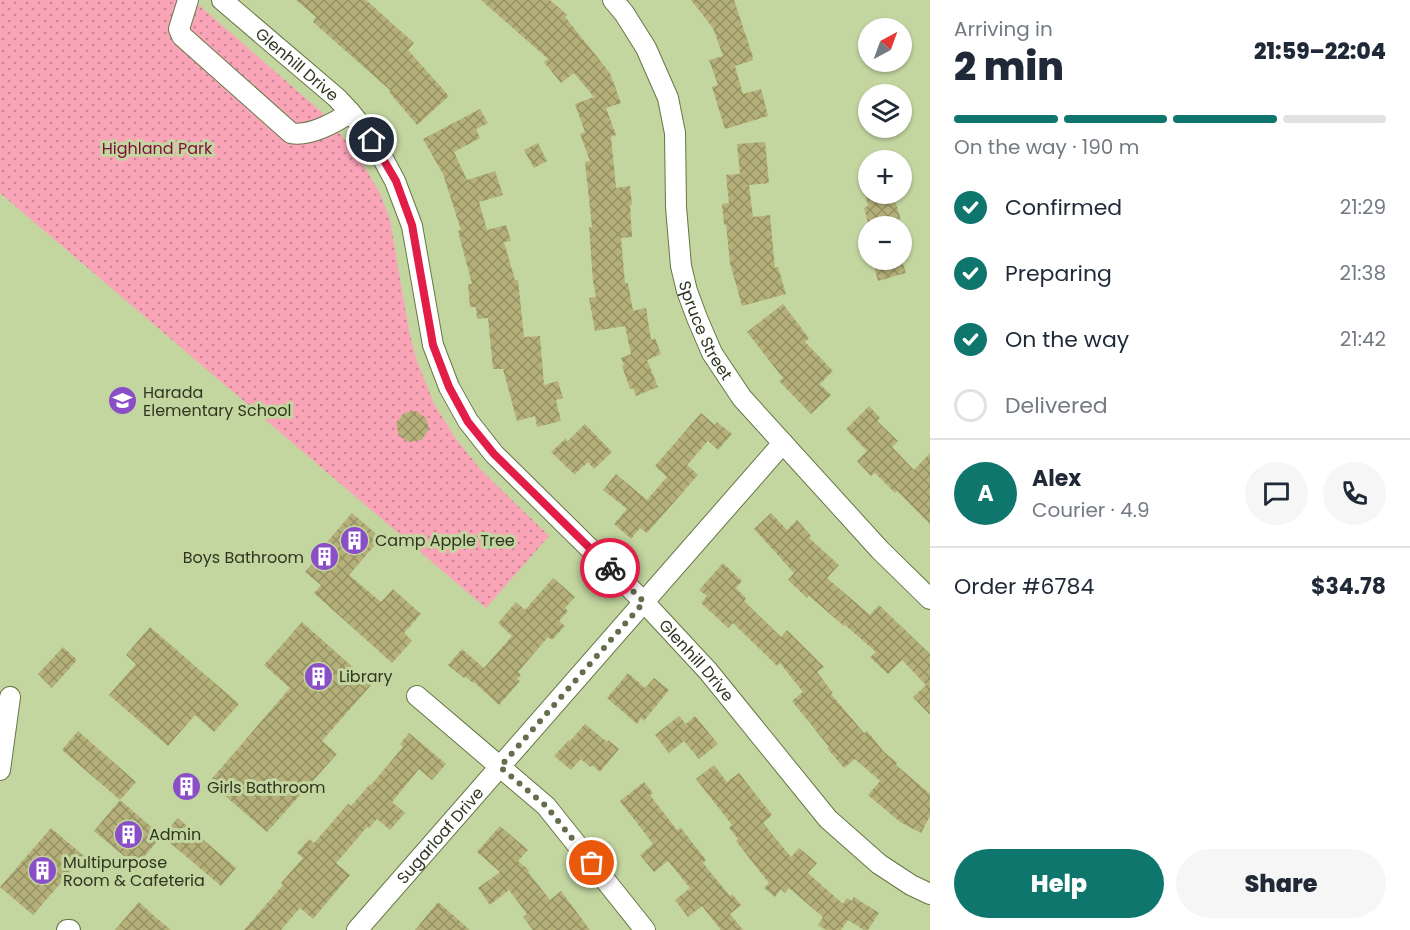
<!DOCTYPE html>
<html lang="en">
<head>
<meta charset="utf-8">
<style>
	body { margin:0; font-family:Poppins,sans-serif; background:#f6f6f7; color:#1f2937; height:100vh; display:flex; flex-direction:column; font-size:22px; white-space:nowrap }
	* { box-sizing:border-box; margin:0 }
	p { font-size:20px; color:#747a83 }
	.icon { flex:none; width:33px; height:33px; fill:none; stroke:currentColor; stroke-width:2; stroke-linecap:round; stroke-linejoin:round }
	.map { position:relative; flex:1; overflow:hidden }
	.sheet { display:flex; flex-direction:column; background:#fff; width:480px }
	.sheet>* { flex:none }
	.needle { width:39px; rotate:41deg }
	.tools { position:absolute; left:858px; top:18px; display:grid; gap:12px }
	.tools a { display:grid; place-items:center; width:54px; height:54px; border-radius:50%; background:#fff; box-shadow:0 2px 4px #0004; font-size:30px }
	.pin { position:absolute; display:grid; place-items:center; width:51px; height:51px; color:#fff; margin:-26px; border:3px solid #fff; border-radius:50%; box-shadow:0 2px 6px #0007 }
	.courier { position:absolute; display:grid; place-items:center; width:60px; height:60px; margin:-30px; border:4px solid #e11d48; border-radius:50%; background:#fff; color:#222; box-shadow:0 2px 8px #0007 }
	.head em { font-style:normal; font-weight:800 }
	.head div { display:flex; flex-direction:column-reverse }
	.head { display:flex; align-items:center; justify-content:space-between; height:102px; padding:0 24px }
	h1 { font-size:39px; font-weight:800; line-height:45px }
	.bar { display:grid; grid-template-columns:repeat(4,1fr); gap:9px 6px; align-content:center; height:72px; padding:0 24px }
	.bar i { height:8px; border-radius:4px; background:#e0e1e3 }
	.bar .active { background:#0f766e }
	.bar p { grid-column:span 4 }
	.line { display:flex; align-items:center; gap:15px; padding:0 24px; border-top:2px solid #e0e1e3 }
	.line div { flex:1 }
	.round { display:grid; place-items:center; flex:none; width:63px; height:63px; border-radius:32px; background:#f6f6f7 }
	ol { padding:0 24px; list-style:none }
	li { display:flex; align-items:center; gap:18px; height:66px }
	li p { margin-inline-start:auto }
	li .icon { padding:6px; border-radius:50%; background:#0f766e; color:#fff; stroke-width:4 }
	li:last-child { color:#747a83 }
	li i { width:33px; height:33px; border:3px solid #e0e1e3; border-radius:50% }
	.primary-button { display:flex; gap:12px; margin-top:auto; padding:12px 24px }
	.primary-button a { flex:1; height:69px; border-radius:36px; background:#0f766e; color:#fff; font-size:24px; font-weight:800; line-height:69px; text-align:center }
	.primary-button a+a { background:#f6f6f7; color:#1f2937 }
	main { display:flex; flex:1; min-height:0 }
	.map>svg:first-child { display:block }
	.park { fill:url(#park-dots) }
	.building { fill:url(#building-cross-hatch) }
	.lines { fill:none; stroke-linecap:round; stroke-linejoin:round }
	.minor-casing { stroke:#667745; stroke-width:22 }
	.minor { stroke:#fff; stroke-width:20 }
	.done { stroke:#636e4d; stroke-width:6; stroke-dasharray:0 10.8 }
	.route { stroke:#e11d48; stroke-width:8 }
	.labels { text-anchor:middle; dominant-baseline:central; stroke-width:6; stroke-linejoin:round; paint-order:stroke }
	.street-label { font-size:16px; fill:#2f3621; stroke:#c3d6a0 }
	.park-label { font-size:16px; fill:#82103e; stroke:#c3d6a0 }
	.poi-label { font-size:16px; fill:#2f3621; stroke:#c3d6a0; text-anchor:start }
</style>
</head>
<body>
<main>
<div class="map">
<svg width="930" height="930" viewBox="0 0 930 930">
	<defs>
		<pattern id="park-dots" width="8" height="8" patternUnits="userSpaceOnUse" patternTransform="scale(1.5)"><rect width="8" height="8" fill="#faa4b8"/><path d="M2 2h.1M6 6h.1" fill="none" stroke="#cb8695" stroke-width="1.8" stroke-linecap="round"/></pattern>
		<pattern id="building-cross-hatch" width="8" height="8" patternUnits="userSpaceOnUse" patternTransform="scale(1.5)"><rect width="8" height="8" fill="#b5b079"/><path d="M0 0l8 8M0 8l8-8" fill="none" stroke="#949063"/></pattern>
	</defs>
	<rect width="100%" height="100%" fill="#c3d6a0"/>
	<path class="park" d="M0,0H193L326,116L359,158L380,193L390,220L409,331L416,358L434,404L456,439L481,470L549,536L486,608L0,193Z"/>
	<path class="building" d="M296,0H366L414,43L408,50L449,96L417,125L389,92L391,91L313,22L316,17Z
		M481,0H550L567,15L565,17L610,73L621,103L606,108L616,135L611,137L616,188L630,186L632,205H630L632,237L621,238L625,283H628L633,311L646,308L651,340L655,338L661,354L647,360L658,387L636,396L633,388L630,389L622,366L624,365L621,358L631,354L625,326L595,331L589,298L596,297L593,281L589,227H592L585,162L590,161L580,134L585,132L575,104L594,97L574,73L561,83L544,62L548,59Z
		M691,0H734L753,57H752L753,60L735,66L743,94L761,89L768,116L725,129L712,87L718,85L709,60L723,56L713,28Z
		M480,109L488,123L476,129L480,138L454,152L467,180L495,171L503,195L479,202L487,230L506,225L511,241L504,242L515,280H518L524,337L540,336L544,385L558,381L563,398L556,400L561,421L537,427L535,416L517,421L503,369H493L488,318L477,319L476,307H470L468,284H472L458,231L461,230L443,174L423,139Z
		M765,142L769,183L749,185L753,217L770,215L775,268L778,267L786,294L742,306L730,263L726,224L724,225L722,204L729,203L726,175L740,174L737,144Z
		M538,143L547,161L534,168L524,150Z
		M865,194H893L901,220L892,223L893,226H869L864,208L868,206Z
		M872,260H902L906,273L878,281Z
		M783,304L809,338L805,342L833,371L820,384L831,395L811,414L779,381L783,378L747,332Z
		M869,406L880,418L877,421L898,441L892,447L914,470L930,453V524L897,491L895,493L875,473L871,476L857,461L867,451L846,429Z
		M416,411L426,418L429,429L422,440L409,442L399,436L396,423L404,413Z
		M701,413L715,425L717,422L732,434L718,450L708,441L687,465L698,475L647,533L640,528L631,539L614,524L627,509L603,490L616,474L647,500L667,477L655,466Z
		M585,424L612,452L594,469L588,462L575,474L576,476L551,452L566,438L567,442Z
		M352,513L381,538L349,575L381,602L393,589L421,614L404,633L412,641L392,663L314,593L321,585L305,572L330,544L327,542Z
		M771,513L787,530L797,520L811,536L809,538L839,565L827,578L870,615L879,605L930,654V715L913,697L926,685L902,660L888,674L870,657L876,652L845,625L844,626L808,595L807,598L788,580L794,573L754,529Z
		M723,563L742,581L736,588L746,598L744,601L781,637L787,630L824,667L817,672L833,693L831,694L864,733L867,731L884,752L897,763L896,765L930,794V816L921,833L900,822L868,795L880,781L855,759L844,768L827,748L829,747L792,701L803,692L780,663L777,666L733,623L728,628L701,603L707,596L699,590Z
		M553,578L575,597L565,608L568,611L559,621L565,626L552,640L548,637L518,672L521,675L517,679L520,681L499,705L474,682L473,683L466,677L464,678L448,665L462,649L484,668L512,636L498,623L516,602L525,610Z
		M302,622L372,684L322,741L337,754L267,832L209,782L290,688L264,665Z
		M150,627L239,704L214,732L195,715L168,746L109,695L136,664L126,655Z
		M63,647L77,660L52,688L38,674Z
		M628,673L645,688L654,678L669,690L644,721L641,718L637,724L607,698Z
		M679,716L686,724L695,716L718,744L699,759L684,741L669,753L655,735Z
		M585,724L607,742L608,740L619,749L600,772L592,765L590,767L581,759L571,770L554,756L569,740L570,741Z
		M78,731L136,782L120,800L62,750Z
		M409,733L446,764L432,780L419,769L392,802L405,813L390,830L377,819L369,828L367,827L344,854L336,863L350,875L313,919L300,908L281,930H244L283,885L281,883L303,858L297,853L309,839L314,843L348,804L351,806L370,784L371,785L403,747L400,744Z
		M714,765L727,782L739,773L772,815L763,823L791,857L799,848L817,863L808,873L843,904L847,898L852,901L854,897L879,913L868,930H864L848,920L841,930H826L818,925L823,917L789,888L785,893L781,889L775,897L764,888L769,883L736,841L738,839L729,828L732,825L696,779Z
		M644,782L653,793L650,795L677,830L681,828L706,860L703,863L730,896L732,894L741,905L730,914L743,930H721L702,906L688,917L675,900L690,888L668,861L654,872L640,855L653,844L620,801Z
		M120,800L162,836L178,818L236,868L221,886L162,836L136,866L94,831Z
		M500,826L528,850L518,861L529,870L528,872L550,900L561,891L590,930H533L523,917L527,914L509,890L490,905L478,888L500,872L477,852Z
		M51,828L84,856L33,915L0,887Z
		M139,902L153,915L171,930H115Z
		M438,902L470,930H415Z"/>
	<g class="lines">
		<defs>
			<g id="minor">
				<path d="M188,0L179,29L182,36L291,133C309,137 337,122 350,112"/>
				<path id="s1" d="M222,0L337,98L350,112L373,140L395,181L412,226L433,345L449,387L468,421L494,454L644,602L708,671L828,819L879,864L911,885L930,894"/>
				<path id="s2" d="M613,0L624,13L646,48L668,98L675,133L676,207L681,266L687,291L697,318L712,353L742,398L880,550L930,599"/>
				<path d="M417,696L546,806L645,930"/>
				<path d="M0,770L10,697"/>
				<path d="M67,930H70"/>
				<path id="s3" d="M357,930L783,443"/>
			</g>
		</defs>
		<use href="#minor" class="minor-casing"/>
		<use href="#minor" class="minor"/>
	</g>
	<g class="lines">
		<path class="done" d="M592,863L546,806L500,767L644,602L610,568"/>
		<path class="route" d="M372,140L396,181L412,225L433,345L449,387L468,422L494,454L610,568"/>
	</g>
	<defs>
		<symbol id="school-disc" viewBox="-11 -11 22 22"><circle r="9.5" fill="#8a4fc6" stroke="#c3d6a0"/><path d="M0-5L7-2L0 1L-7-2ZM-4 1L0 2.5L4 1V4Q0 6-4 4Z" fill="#fff"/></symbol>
		<symbol id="building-disc" viewBox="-11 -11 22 22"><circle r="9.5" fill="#8a4fc6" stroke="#c3d6a0"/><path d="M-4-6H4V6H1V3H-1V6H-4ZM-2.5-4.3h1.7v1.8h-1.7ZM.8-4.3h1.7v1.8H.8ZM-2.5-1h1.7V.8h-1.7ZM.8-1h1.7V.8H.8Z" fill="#fff"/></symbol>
	</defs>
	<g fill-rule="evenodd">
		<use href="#school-disc" x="106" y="384" width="33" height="33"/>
		<use href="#building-disc" x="338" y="524" width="33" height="33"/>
		<use href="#building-disc" x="308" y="540" width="33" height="33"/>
		<use href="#building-disc" x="302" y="660" width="33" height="33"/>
		<use href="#building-disc" x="170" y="770" width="33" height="33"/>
		<use href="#building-disc" x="112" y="818" width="33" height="33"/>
		<use href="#building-disc" x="26" y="854" width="33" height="33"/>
	</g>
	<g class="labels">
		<g class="street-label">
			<text stroke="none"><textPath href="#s1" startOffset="99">Glenhill Drive</textPath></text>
			<text stroke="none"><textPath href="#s2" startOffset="351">Spruce Street</textPath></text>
			<text stroke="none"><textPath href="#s1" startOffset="837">Glenhill Drive</textPath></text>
			<text stroke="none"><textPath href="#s3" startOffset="126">Sugarloaf Drive</textPath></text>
		</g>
		<g class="park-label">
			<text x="157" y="148">Highland Park</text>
		</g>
		<g class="poi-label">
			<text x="143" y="392">Harada<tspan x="143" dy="18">Elementary School</tspan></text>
			<text x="375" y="540">Camp Apple Tree</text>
			<text x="304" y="557" text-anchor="end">Boys Bathroom</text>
			<text x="339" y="676">Library</text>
			<text x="207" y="787">Girls Bathroom</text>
			<text x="149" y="834">Admin</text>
			<text x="63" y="862">Multipurpose<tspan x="63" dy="18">Room &amp; Cafeteria</tspan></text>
		</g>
	</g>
</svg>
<div class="tools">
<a><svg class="needle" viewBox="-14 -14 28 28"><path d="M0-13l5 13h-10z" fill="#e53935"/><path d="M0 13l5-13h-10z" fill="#747a83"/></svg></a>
<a><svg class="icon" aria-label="layers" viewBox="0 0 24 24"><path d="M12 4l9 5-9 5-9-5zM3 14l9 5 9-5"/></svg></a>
<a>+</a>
<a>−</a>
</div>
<div class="pin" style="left:592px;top:863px;background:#ea580c"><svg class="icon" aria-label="bag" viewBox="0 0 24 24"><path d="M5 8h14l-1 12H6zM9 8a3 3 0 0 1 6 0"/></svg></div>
<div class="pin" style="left:372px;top:140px;background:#1f2937"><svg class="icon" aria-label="home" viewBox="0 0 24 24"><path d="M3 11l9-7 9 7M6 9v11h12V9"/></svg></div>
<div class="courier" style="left:610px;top:568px"><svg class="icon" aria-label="bike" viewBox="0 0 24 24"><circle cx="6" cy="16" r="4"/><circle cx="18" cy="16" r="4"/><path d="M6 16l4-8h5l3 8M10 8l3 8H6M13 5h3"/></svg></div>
</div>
<section class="sheet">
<div class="head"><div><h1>2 min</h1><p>Arriving in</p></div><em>21:59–22:04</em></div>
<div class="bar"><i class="active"></i><i class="active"></i><i class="active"></i><i></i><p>On the way · 190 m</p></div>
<ol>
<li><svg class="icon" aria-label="check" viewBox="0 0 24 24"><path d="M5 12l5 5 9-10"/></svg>Confirmed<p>21:29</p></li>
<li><svg class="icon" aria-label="check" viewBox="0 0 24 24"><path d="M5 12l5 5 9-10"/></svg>Preparing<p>21:38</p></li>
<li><svg class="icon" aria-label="check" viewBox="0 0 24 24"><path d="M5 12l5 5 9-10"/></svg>On the way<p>21:42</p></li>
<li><i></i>Delivered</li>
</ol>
<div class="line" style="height:108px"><b class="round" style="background:#0f766e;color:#fff">A</b><div><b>Alex</b><p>Courier · 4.9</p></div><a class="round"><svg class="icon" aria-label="chat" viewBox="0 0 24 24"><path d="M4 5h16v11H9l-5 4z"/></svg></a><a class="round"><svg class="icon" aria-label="phone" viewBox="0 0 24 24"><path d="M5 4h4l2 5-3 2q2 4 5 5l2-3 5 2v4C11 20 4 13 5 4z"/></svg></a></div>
<div class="line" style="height:78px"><div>Order #6784</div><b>$34.78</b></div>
<div class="primary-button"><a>Help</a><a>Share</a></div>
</section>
</main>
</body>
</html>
